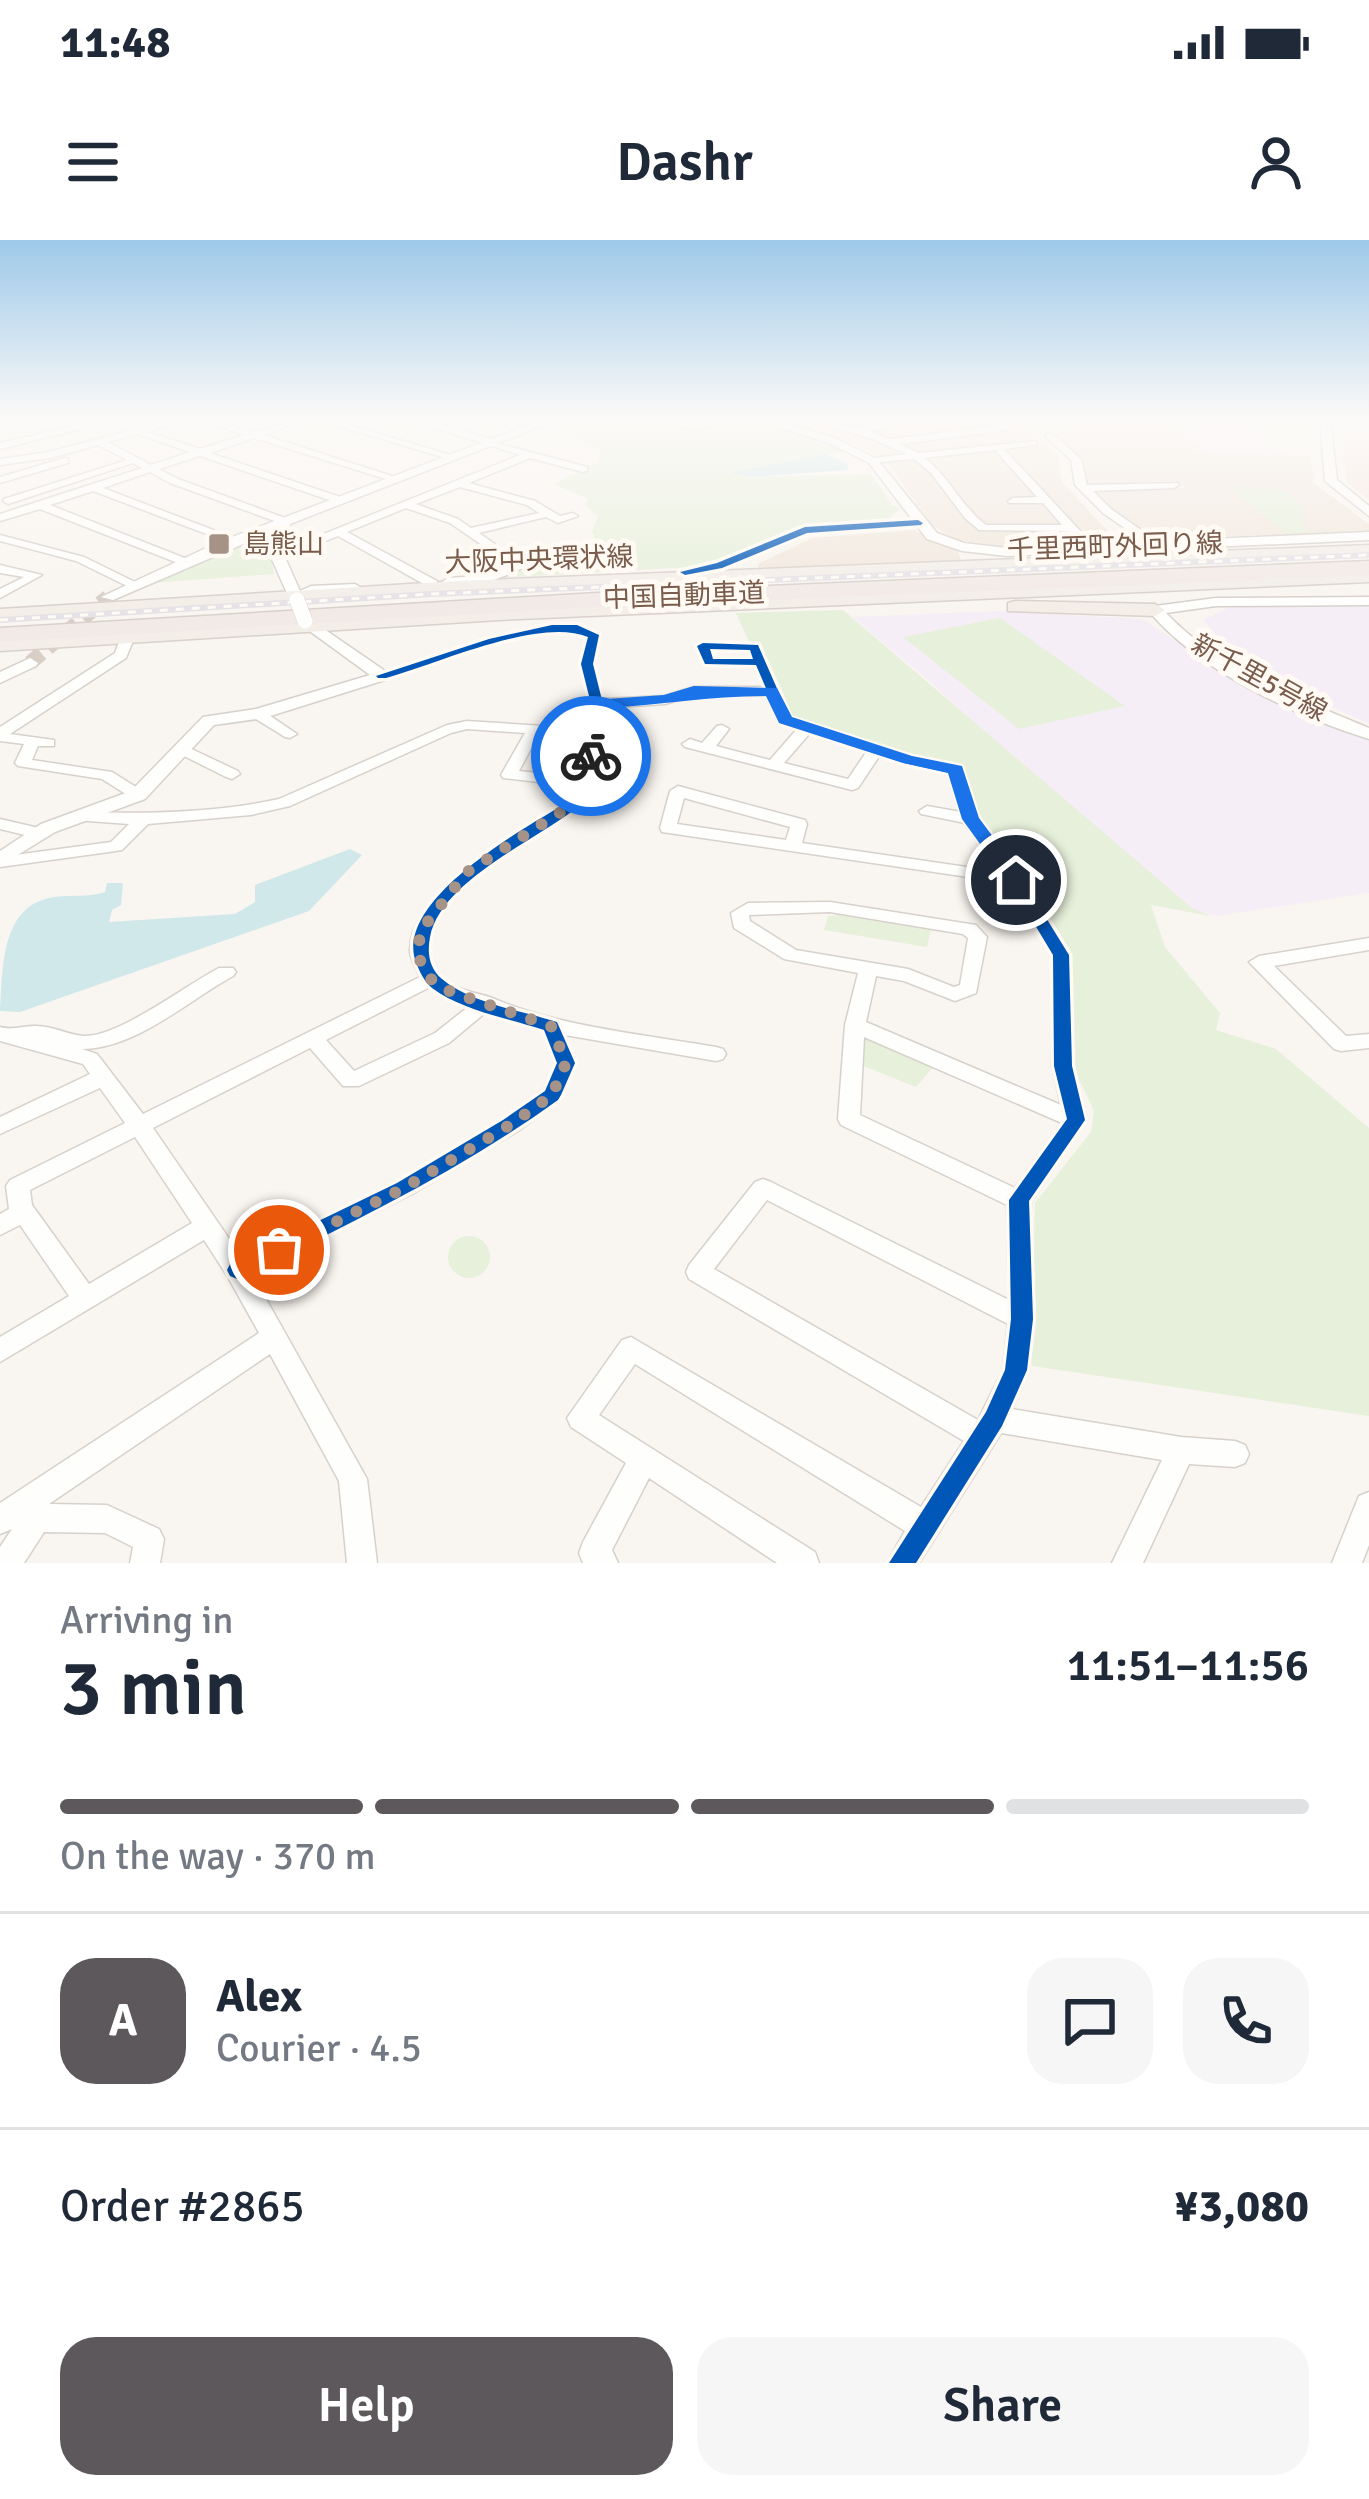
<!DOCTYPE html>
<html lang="en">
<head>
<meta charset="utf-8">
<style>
	body { margin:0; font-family:Signika,"Noto Sans JP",sans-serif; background:#f6f6f7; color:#1f2937; height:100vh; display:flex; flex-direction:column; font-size:45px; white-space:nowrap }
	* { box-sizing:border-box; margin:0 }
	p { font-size:39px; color:#747a83 }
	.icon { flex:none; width:66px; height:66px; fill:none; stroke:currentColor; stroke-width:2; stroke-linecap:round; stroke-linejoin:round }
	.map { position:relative; height:1323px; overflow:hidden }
	.details { display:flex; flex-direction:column; background:#fff; flex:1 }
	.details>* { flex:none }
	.pin { position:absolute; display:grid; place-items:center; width:102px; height:102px; color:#fff; margin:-51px; border:6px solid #fff; border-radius:50%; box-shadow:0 3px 12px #0007 }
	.courier { position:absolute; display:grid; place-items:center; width:120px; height:120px; margin:-60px; border:9px solid #1a73e8; border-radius:50%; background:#fff; color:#222; box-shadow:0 3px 15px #0007 }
	.overview em { font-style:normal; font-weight:600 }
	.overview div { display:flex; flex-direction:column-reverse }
	.overview { display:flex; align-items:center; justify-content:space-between; height:204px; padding:0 60px }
	h1 { font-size:78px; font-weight:600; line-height:90px }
	.bar { display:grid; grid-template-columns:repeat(4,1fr); gap:18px 12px; align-content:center; height:144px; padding:0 60px }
	.bar i { height:15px; border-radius:9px; background:#e0e1e3 }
	.bar .selected { background:#5c585b }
	.bar p { grid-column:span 4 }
	.line { display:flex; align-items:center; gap:30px; padding:0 60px; border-top:3px solid #e0e1e3 }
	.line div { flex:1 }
	.round { display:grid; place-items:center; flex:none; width:126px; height:126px; border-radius:36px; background:#f6f6f7 }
	.cta { display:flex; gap:24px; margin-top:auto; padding:24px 60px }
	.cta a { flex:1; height:138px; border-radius:36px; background:#5c585b; color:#fff; font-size:48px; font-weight:600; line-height:138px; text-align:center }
	.cta a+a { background:#f6f6f7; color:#1f2937 }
	.status { display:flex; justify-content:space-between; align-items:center; height:84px; padding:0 60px; background:#fff; direction:ltr }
	.status svg { height:33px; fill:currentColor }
	header { display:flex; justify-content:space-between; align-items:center; height:156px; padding:0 60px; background:#fff; font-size:54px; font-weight:600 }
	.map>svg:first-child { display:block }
	.residential { fill:#f2e8de }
	.commercial { fill:#f6e8e1 }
	.education { fill:#f6eef6 }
	.green { fill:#e7f0db }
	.water { fill:#d0e8ea }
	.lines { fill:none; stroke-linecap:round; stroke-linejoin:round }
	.tertiary-tunnel { stroke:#d9cfc7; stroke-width:15; stroke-dasharray:15 8; stroke-linecap:butt }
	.minor-casing { stroke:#d7d1cb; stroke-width:3 }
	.tertiary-casing { stroke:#d7d1cb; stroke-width:3 }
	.primary-casing { stroke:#dad1cc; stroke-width:3 }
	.motorway-casing { stroke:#dad1cc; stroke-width:3 }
	.minor { fill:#fefefd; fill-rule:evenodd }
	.tertiary { fill:#fefefd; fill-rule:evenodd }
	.primary { fill:#f3eee8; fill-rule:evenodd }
	.motorway { fill:#f2eae7; fill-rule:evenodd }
	.rail-casing { stroke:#e6e3e7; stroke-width:6 }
	.rail { stroke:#fffaf3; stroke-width:3; stroke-dasharray:8; stroke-linecap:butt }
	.tertiary-bridge-casing { stroke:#d7d1cb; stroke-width:16; stroke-linecap:butt }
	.tertiary-bridge { stroke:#fefefd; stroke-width:15 }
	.cycleway-casing { stroke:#fffaf3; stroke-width:7 }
	.cycleway { fill:#0057b8; fill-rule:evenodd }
	.route { fill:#1a73e8 }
	.done { stroke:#a69286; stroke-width:12; stroke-dasharray:0 21.6 }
	.poi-dot { fill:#a69286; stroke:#fffaf3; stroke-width:4.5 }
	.labels { text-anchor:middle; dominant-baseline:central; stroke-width:10; stroke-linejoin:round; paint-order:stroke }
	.far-poi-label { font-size:27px; fill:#7a5c4d; stroke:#fffaf3; text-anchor:start }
	.far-street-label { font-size:27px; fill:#7a5c4d; stroke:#fffaf3 }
</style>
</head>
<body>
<div class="status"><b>11:48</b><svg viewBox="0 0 49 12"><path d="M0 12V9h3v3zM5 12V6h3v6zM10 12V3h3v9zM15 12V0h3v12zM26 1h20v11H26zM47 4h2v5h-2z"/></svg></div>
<header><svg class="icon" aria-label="menu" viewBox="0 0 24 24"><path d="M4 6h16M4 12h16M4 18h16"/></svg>Dashr<svg class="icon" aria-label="person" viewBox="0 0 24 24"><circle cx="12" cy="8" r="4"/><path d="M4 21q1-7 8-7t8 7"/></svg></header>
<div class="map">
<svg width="1369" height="1323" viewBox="0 0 1369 1323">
	<rect width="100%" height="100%" fill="#f9f5f0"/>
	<path class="residential" d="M779,180H1016L1037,193L1028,195L1058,215L1062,242L1117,301L1004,307L954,299L932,285L885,219L846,200Z
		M1092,185L1180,188L1201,212L1211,214L1310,216L1315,244L1369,284V291L1151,299L1091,251L1185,248L1176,241L1085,244L1077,216L1046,194Z
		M914,290L957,308L962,323L759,330L758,324L812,298Z"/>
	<path class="commercial" d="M1340,190L1369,193V260L1347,243Z"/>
	<path class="education" d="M1234,185L1251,187L1278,213L1310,216L1211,214L1201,212L1180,188Z
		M1369,365V484L1278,441L1215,394L1203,380L1231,366Z
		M999,371L1142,379L1228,434L1369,501V653L1216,676L1192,669L993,504L934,445L852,377Z"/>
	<path class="green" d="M595,180L677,187L765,184L850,211L730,233L748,237L871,234L892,265L901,268L889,278L795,287L711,326L495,338L544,321L567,322L574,314H601L592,291L598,277L586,266L588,258L553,244L598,222L601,211L575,199L571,192Z
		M1021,180H1261L1307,186L1309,191L1242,183L1185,187L1101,183L1043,192Z
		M1227,245L1284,251L1303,266L1304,285L1311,293L1287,294Z
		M259,299L269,302L274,334L151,343Z
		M843,370L1192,668L1211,676L1151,665L1165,707L1220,773L1216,790L1276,809L1369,888V1176L1032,1126L1035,963L1091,892L1094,871L1075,831L1072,719L1025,636L979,574L962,527C903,516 850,492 792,479L758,405L750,404L736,373Z
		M1000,378L1125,466L1019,489L903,397Z
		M840,675L931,690L927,707L824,690L828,676Z
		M868,797L934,826L916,847L861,825V799Z
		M448 1017a21 21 0 1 1 42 0a21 21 0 1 1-42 0Z"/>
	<path class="water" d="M825,214L847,223L848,230L751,237L730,233Z
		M350,609L362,615L309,671L20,772L0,771C3,730 0,669 49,658C67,654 88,658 105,652L107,643H123L121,665L112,670L109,682L235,674L255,662V645Z"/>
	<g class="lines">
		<path class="tertiary-tunnel" d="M30,423L108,357"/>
		<defs>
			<path id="minor" d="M99,180H116L0,209V203Z
				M170,180H185L148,192L200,209L244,195L202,180C220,180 236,191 253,191C270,192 286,180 304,180L264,195L401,239L392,241L254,198L210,213L343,258V262H335L200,216L159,229L178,239L288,279V283H280L170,243L150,232L103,248L237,299V303L233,304L93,251L50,265L187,319L189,321L183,325L40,269L0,281V274L142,228L133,223L8,264L3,261L4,259L127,220L98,205L50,218L0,225V219L49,212ZM138,194L190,212L151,225L108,202Z
				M318,180H333L457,217L449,219Z
				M409,180H424L495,200L496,203L587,227V231L583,232L530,218L469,243L535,261L560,276L573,273L578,276L558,283L546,277L479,293L526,326C502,339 468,351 442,342L448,338L479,336L511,325L450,283L406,268L347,292L437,341V347H429L338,296L282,318H274V314L520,215ZM460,247L527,265L539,273L471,288L458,279L416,264Z
				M487,180H502L531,189L526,192Z
				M810,180C827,180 844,188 860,187C881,186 900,180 921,180L868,191L889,199L994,186L985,180H997L1007,186V190L900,204L918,213L1036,201V205L1004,209L1097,309L1087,311L1069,291L979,290L965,278L931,233L914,219L869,223V219L873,218L906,214L875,200ZM995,210L1037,257L1013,258L1008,261L1009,263H1043L1062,285H986C961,266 949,237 925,218Z
				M1046,193H1052L1081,219L1087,245L1178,243L1179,245L1174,248L1093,251L1111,269L1161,304V308H1153L1103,273L1075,245L1071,220L1046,197Z
				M64,218L68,219V223L0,243V237Z
				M0,295L84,317L139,344L129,347L76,321L0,301Z
				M0,325L42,335L0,358V349L24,337L0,333Z
				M355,344L361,348L359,351L313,354L295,360L289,356L311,346Z
				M552,384H577L601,395L594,424L603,459L664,456L694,447H764L755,426L704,425L696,406L703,402L754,403L761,407L791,477L913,516L962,527L964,530L979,579L1024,639L1070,715L1074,826L1087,880L1031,962L1035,1079L1029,1130L1012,1169L1181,1197L1235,1201L1245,1205L1249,1214L1245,1223L1235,1227L1189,1224L1143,1323H1112L1162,1220L1001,1193L919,1323H887L905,1291L635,1124L599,1175L815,1312L819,1323H777L649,1238L612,1310L618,1323H583L579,1313L583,1302L626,1223L571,1187L567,1178L622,1100L631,1097L921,1267L964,1201L689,1039L686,1032L689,1025L755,942L763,939L771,942L1009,1060L1007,965L841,885L838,879L845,785L858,733L784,719L734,688L731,673L748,663L830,662L976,685L987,697L976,753L955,761L904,741L876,736L866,782L1061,865L1052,826V715L1009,643L662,592L660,588L670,551L678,546L805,580L807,584L802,603L1001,632L965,583L921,574L919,571L927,566L961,572L949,533L880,515L858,548L852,550L685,507L682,504L690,499L702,503L717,486L722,485L729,489L716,506L770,520L797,489L780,483L767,455H695L665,464L604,468C604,489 595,549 583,565C573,577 549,586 536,595C505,614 473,636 449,663C432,684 420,715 442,737C457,751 475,752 492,758C561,787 641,794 716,807L723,809L726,814L723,819L716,821L565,795L576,823L560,860L518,891L412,954L252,1034L367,1239L377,1323H347L339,1241L270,1114L49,1264L107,1265L159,1289L164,1299L160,1323H130L133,1307L105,1293L44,1292L24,1323H0V1307L12,1289L0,1294V1263L259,1093L228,1037L204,1000L0,1122V1097L69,1056L20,985L0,995V974L9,969L6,946L10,940L125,883L100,848L0,894V877L90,834L83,824L0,801V787C14,791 23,785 37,786C53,786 68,795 84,796C119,797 186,745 219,728H233L236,732L233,736C186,762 137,808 82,809L97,814L143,874L420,737C417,729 410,719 410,711C408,652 525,587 569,561L573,546L503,538L501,535L525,493L467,489L451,493L290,566L251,575L148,584L122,610L116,611L0,627V617L111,602L129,584L74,580L72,577L80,572C146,574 214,573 279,559L447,485L467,481L590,489V464L580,424L587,397C538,378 438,424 387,439L382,440L375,436L488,398ZM711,410L749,411L752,418H714ZM810,493L867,511L848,539L784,523ZM539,494L588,498L576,537L519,531ZM684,558L790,587L786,600L677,584ZM830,672L963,694L968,698L960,745L954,747L908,729L796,710L750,681L749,675ZM430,747L468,767L435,793L354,831L326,800ZM485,773L543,790L556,823L543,850L502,879L396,942L241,1016L153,888L310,808L343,846H359L449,803ZM864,797L1062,883L1015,948L860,875ZM135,897L192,983L89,1044L32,965L30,950ZM767,960L1008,1084L1003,1130L978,1180L714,1029Z
				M128,392L135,396L126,418L10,494L54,500V506H38L32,520L112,532L144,552L146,555L144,558H132L102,539L18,526L15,523L24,504L0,501V487L115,413L121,396Z
				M258,470L263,471L297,494L290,498L285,497L253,477L251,474Z
				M181,504L238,531L240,534L232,539L226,537L176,512L173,509Z
				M0,579L43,589L45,593L37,598L0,589Z
				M1369,698V710L1274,726L1346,796L1369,794V808L1341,811L1334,809L1249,722L1259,716Z
				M1369,1252V1305L1362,1323H1332L1359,1256Z"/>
			<path id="tertiary" d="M542,180H557L290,284L284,315L304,360L302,363L290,360L270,315L276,290L113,360L101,357L219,302Z
				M626,180H776L837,199L877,219L937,293L964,303L1007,308L1369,292V300L1007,316L962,311L927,299L869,223L829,203L767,184L688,188Z
				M1320,180H1330L1337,240L1369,266V276L1325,241Z
				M1369,357V365L1216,366L1166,373C1219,429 1299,459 1369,488V499C1296,477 1196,429 1148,370L1155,366L1216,358Z
				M305,376L388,433V439L264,478L214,485L145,559L55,592L0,626V611L41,584L131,551L203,477L256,469L370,435L300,384L297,381Z
				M30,418L38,423L36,426L0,443V432Z"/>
			<path id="primary" d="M1369,305V315L459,353L0,381V369L459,341Z
				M1369,332V342L499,380L0,411V399L499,368Z
				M1015,361L1155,364L1165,370L1155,376L1008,371V363Z"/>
			<path id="motorway" d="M1369,321V335L597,367L0,402V388L597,353Z"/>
		</defs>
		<use href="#minor" class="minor-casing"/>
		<use href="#tertiary" class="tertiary-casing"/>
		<use href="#primary" class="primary-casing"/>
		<use href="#motorway" class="motorway-casing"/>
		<use href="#minor" class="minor"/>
		<use href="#tertiary" class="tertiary"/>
		<use href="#primary" class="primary"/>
		<use href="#motorway" class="motorway"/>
		<defs>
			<path id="rail" d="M0,380L432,354L1369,315"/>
		</defs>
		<use href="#rail" class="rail-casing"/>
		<use href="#rail" class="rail"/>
		<defs>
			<path id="tertiary-bridge" d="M297,360L305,381"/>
		</defs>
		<use href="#tertiary-bridge" class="tertiary-bridge-casing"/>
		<use href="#tertiary-bridge" class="tertiary-bridge"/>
		<defs>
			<path id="cycleway" d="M918,280L923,283L921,285L807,293L722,328L685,335L680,332L717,323L805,287Z
				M552,385H577L599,395L593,424L603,464V494L583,563C542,598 441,639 430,697C427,713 429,728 442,739C470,763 522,771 557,782L575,823L561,855L558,860C460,931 353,982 244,1036L237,1039L230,1036L227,1030L230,1024L397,943L503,880L545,851L557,823L544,790C508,778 463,771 432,748C424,741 421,734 417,725C389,662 526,587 570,561L591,494V464L581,424L588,397C538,377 438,424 386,438H378L376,436L489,399Z
				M703,403L758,405L790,478L912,517L961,527L978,579L1022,639L1069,715L1072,826L1085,880L1029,961L1033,1079L1027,1130L1002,1186L916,1323H889L986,1172L1005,1130L1011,1079L1009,960L1067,879L1054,826L1053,715L1008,640L964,579L950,533L904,523L781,483L756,425L705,424L697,406ZM710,409L750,410L753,419H713Z"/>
		</defs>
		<use href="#cycleway" class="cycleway-casing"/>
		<use href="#cycleway" class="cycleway"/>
	</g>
	<linearGradient id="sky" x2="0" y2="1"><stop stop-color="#9ec9e9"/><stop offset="0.49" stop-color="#fcfaf8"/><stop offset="1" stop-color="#fcfaf8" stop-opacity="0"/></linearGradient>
	<rect width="1369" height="365" fill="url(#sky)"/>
	<path class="route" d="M694,446L777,448L792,477L912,516L962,526L979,578L1025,640L1009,644L962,579L948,533L903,523L779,483L766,456C711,456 660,465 605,468L599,516L591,521L582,516L591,460L664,455Z"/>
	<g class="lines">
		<path class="done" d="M279,1010L404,948L510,885L552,855L566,823L551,786L451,752L431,739L417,715L421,690L467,632L575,563L591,516"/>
	</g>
	<rect class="poi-dot" x="207" y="292" width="24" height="24" rx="6"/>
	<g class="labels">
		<g class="far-poi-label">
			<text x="243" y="304">島熊山</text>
		</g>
		<g class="far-street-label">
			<text transform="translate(1115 307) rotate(-2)">千里西町外回り線</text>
			<text transform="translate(539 320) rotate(-2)">大阪中央環状線</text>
			<text transform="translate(684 356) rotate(-2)">中国自動車道</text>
			<text transform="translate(1259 438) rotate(29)">新千里5号線</text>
		</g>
	</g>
</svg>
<div class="pin" style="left:279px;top:1010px;background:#ea580c"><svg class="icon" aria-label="bag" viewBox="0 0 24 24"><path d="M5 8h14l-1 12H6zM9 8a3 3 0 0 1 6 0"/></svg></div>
<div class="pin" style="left:1016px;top:640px;background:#1f2937"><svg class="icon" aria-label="home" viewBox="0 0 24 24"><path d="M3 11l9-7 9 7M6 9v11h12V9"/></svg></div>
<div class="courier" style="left:591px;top:516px"><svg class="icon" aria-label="bike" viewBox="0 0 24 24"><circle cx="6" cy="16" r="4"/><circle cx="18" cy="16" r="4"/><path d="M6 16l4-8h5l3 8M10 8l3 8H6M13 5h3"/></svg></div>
</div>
<section class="details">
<div class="overview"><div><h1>3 min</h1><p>Arriving in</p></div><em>11:51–11:56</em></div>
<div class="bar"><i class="selected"></i><i class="selected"></i><i class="selected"></i><i></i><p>On the way · 370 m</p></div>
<div class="line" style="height:216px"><b class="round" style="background:#5c585b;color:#fff">A</b><div><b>Alex</b><p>Courier · 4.5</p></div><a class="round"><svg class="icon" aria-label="chat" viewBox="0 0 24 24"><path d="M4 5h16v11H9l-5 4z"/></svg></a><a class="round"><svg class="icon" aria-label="phone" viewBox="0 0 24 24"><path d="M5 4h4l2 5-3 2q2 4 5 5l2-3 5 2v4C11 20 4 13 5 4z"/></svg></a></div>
<div class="line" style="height:156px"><div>Order #2865</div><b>¥3,080</b></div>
<div class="cta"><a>Help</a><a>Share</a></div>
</section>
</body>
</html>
